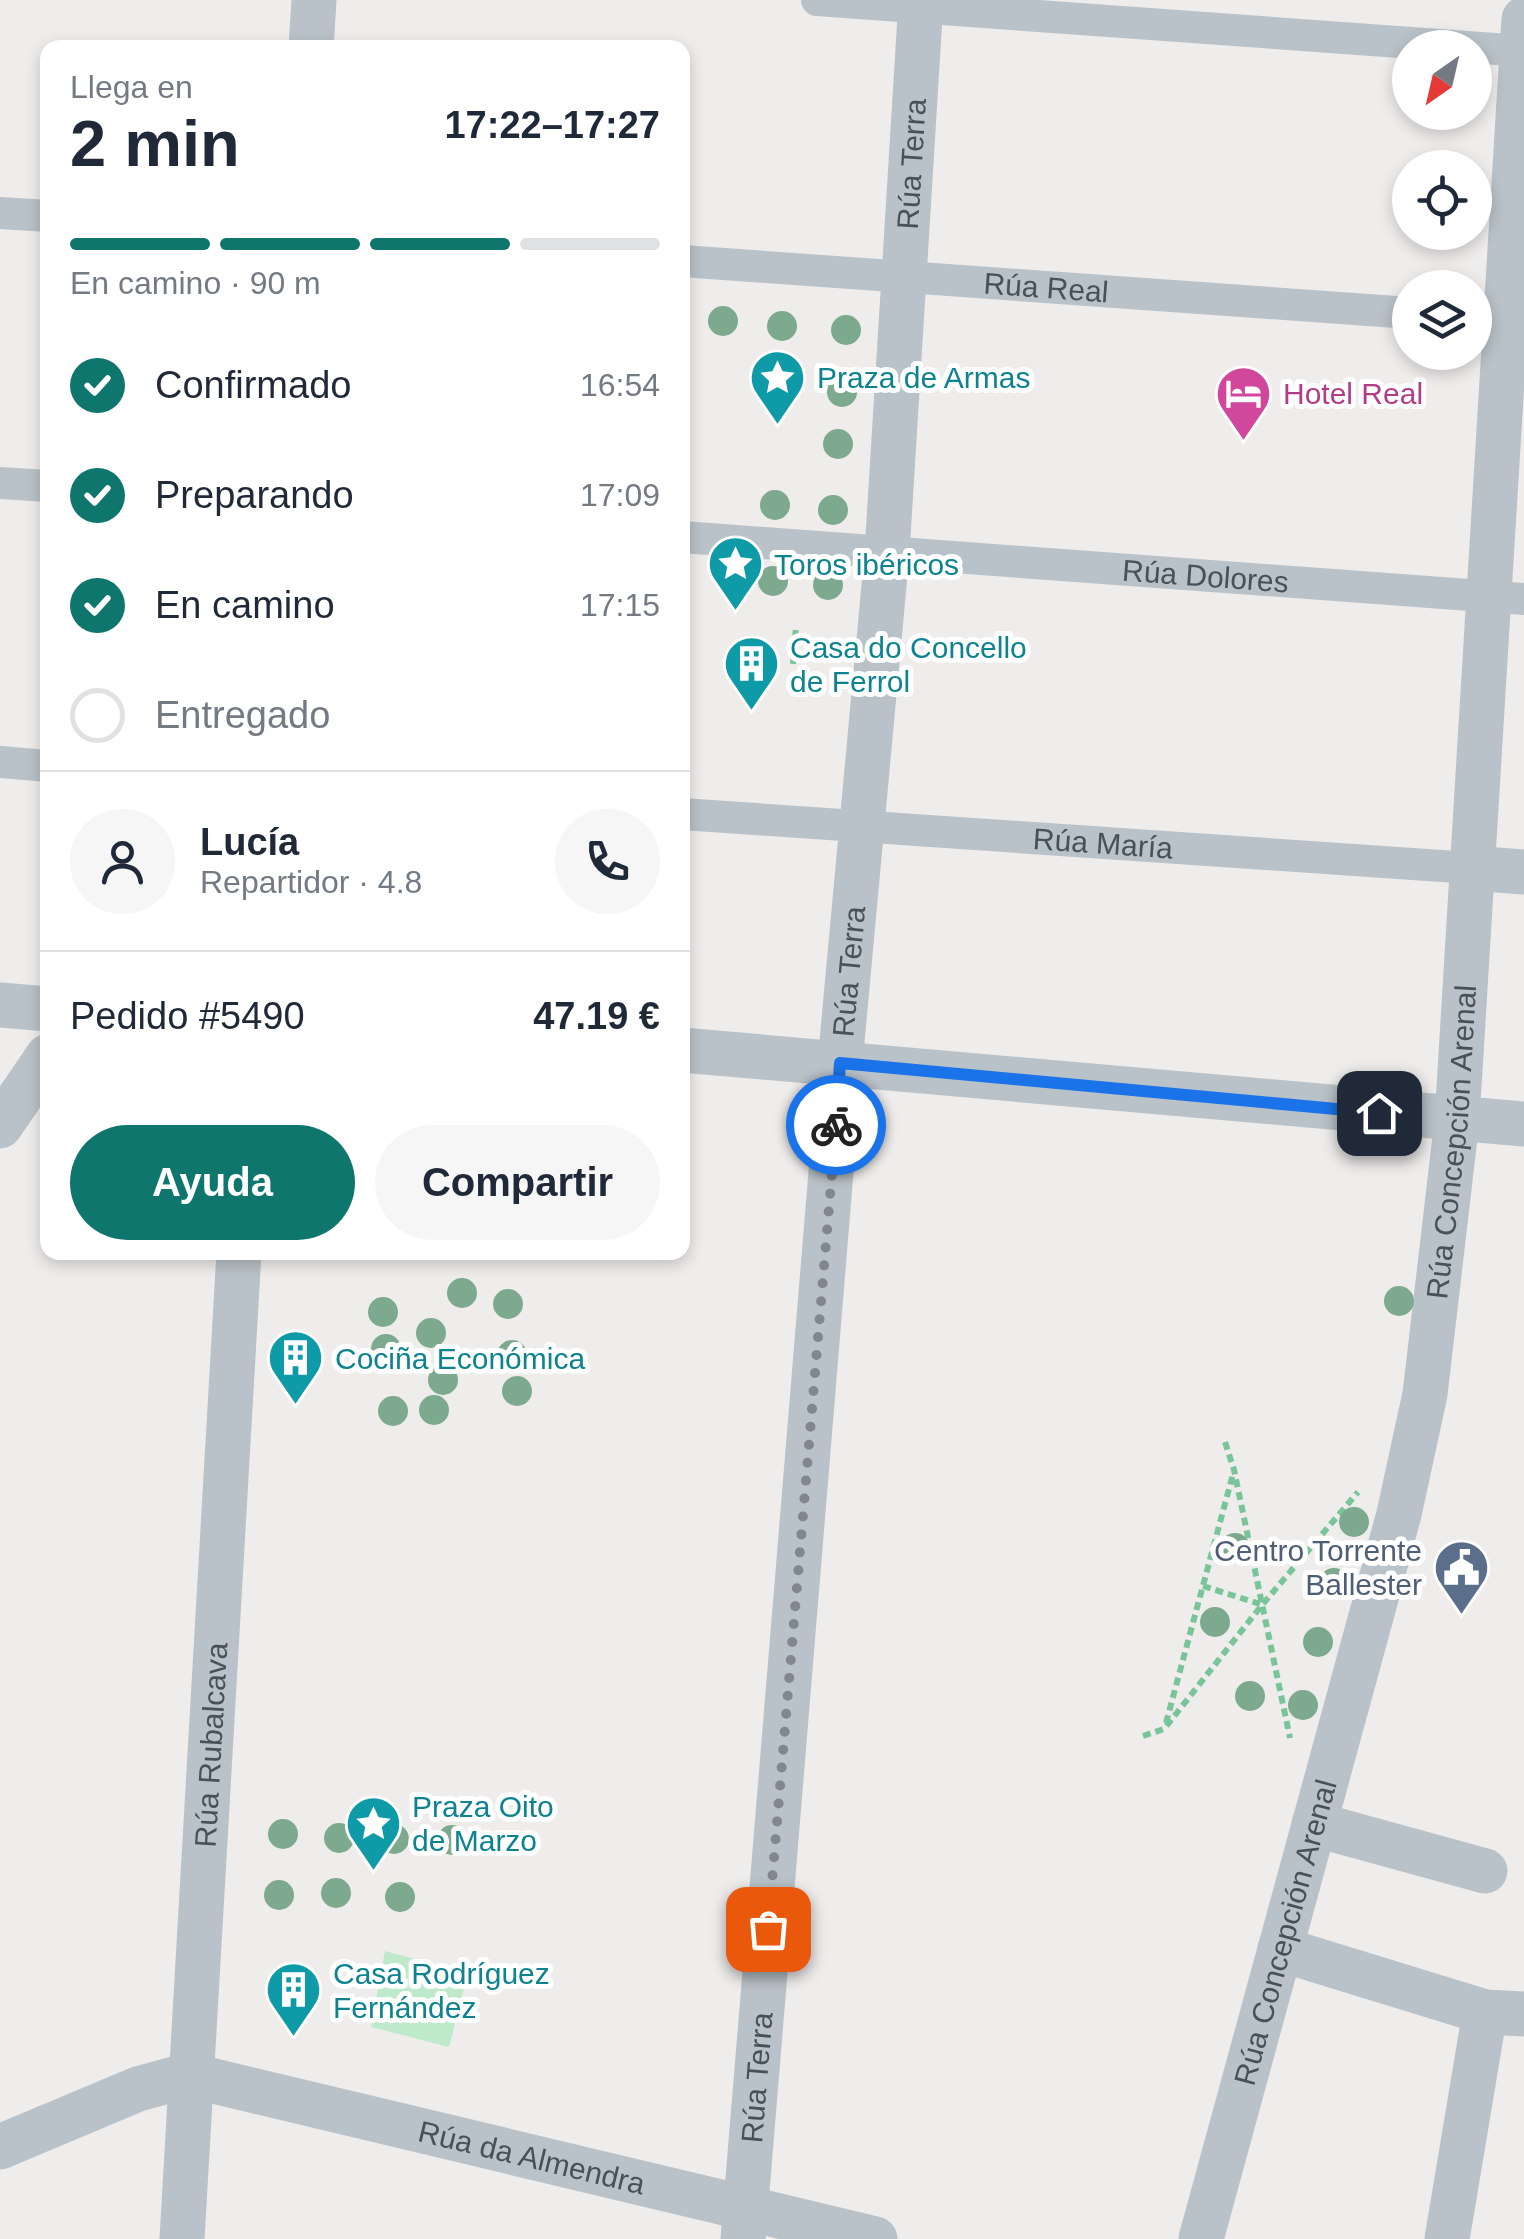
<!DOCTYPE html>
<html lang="es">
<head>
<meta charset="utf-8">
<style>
	body { margin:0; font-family:Arial,sans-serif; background:#f6f6f7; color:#1f2937; height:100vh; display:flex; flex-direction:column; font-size:38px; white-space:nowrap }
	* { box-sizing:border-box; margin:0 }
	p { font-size:32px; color:#747a83 }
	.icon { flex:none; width:55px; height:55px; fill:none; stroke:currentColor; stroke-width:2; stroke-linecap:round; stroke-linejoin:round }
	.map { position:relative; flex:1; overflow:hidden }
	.sheet { position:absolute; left:40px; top:40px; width:650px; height:1220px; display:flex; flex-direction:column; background:#fff; border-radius:20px; box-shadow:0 5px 15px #0003 }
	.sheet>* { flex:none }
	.needle { width:65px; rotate:214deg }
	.fabs { position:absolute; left:1392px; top:30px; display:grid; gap:20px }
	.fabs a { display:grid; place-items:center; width:100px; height:100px; border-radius:50%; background:#fff; box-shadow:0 5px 15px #0003; font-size:50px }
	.pin { position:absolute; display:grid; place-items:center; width:85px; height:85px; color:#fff; margin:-42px; border-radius:20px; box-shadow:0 5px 15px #0006 }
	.courier { position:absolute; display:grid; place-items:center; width:100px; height:100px; margin:-50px; border:8px solid #1a73e8; border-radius:50%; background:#fff; color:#222; box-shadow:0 2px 12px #0007 }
	.head em { font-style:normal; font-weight:700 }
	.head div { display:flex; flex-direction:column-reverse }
	.head { display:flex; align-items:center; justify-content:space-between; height:170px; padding:0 30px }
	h1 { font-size:65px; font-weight:700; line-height:75px }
	.bar { display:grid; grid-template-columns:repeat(4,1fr); gap:15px 10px; align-content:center; height:120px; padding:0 30px }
	.bar i { height:12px; border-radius:8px; background:#e0e1e3 }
	.bar .active { background:#0f766e }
	.bar p { grid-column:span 4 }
	.line { display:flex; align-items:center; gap:25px; padding:0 30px; border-top:2px solid #e0e1e3 }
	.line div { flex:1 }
	.round { display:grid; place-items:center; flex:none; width:105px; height:105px; border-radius:52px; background:#f6f6f7 }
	ol { padding:0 30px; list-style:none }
	li { display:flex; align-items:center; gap:30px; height:110px }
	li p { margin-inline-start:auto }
	li .icon { padding:10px; border-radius:50%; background:#0f766e; color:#fff; stroke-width:4 }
	li:last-child { color:#747a83 }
	li i { width:55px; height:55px; border:5px solid #e0e1e3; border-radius:50% }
	.cta { display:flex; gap:20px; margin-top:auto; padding:20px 30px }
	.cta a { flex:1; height:115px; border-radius:60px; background:#0f766e; color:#fff; font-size:40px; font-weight:700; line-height:115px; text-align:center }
	.cta a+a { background:#f6f6f7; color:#1f2937 }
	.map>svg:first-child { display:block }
	.green { fill:#beeacb }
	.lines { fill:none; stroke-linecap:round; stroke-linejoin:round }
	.path { stroke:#79c499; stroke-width:6; stroke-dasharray:8 5; stroke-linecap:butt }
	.pedestrian { stroke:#b9c2c8; stroke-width:32 }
	.minor { stroke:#b9c2c8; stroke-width:45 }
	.tree { fill:#7da98e }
	.done { stroke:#81878c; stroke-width:10; stroke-dasharray:0 18 }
	.route { stroke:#1a73e8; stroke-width:12 }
	.labels { text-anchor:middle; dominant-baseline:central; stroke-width:10; stroke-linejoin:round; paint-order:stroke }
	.street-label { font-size:30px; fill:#465158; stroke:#fff }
	.culture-label { font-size:30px; fill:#0d838f; stroke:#fff; text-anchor:start }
	.hotel-label { font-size:30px; fill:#b23c85; stroke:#fff; text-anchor:start }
	.service-label { font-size:30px; fill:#4e5e75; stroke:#fff; text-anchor:end }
</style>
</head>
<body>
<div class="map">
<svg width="1524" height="2239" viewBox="0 0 1524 2239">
	<rect width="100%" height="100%" fill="#efecec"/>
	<path class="green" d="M385,1951L468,1973L449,2047L371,2027Z"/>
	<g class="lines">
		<path class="path" d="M793,664L796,627
			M1225,1442L1234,1470L1290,1738
			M1203,1586L1260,1604
			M1166,1723L1233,1474
			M1143,1736L1164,1729L1262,1605L1358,1492"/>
		<g class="pedestrian">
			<path d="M817,0L1524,51"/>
			<path d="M0,213L48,216"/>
			<path id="s1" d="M682,261L1410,313"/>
			<path d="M0,483L48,486"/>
			<path id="s2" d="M682,537L1524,599"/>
			<path d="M0,762L48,766"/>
			<path id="s3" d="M682,814L1471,868"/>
		</g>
		<g class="minor">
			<path d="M311,48L314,0"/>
			<path d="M1471,868L1524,872"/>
			<path d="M0,1005L48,1009"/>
			<path d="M682,1050L1524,1124"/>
			<path d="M0,1126L48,1056"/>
			<path d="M1314,1824L1485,1871"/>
			<path d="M1280,1949L1485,2012L1524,2014"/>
			<path id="s4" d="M0,2147L138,2089L189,2075L875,2239"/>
			<path id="s5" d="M182,2239L239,1252"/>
			<path id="s6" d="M743,2239L840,1063L887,553L921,0"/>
			<path id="s7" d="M1201,2239L1399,1514L1425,1394L1457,1120L1524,19"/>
			<path d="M1447,2239L1485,2012"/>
		</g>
	</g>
	<g class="tree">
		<circle cx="723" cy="321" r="15"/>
		<circle cx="782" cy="326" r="15"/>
		<circle cx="846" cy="330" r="15"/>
		<circle cx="842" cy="392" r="15"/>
		<circle cx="838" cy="444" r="15"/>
		<circle cx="775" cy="505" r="15"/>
		<circle cx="833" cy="510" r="15"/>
		<circle cx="773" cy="581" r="15"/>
		<circle cx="828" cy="585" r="15"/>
		<circle cx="462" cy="1293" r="15"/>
		<circle cx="1399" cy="1301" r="15"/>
		<circle cx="508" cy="1304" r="15"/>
		<circle cx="383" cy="1312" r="15"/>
		<circle cx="431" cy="1333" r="15"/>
		<circle cx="386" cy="1349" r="15"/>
		<circle cx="512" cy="1355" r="15"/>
		<circle cx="443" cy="1380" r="15"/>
		<circle cx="517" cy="1391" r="15"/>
		<circle cx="434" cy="1410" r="15"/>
		<circle cx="393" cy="1411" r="15"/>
		<circle cx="1354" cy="1522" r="15"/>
		<circle cx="1235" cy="1548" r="15"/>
		<circle cx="1334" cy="1583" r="15"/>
		<circle cx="1215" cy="1622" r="15"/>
		<circle cx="1318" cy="1642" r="15"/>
		<circle cx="1250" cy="1696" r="15"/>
		<circle cx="1303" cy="1705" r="15"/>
		<circle cx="283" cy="1834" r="15"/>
		<circle cx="339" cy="1838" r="15"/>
		<circle cx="394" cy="1839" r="15"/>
		<circle cx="452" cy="1840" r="15"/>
		<circle cx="336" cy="1893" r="15"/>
		<circle cx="279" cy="1895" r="15"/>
		<circle cx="400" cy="1897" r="15"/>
	</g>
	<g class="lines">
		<path class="done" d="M768,1929L836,1125"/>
		<path class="route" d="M836,1125L840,1063L1379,1113"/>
	</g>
	<defs>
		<symbol id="sight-pin" viewBox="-11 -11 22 30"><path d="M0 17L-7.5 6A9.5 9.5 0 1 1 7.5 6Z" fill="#0f9aa8" stroke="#fff"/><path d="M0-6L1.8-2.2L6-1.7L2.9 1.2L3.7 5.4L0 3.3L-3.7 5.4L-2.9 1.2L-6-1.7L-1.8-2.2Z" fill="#fff"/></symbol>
		<symbol id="hotel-pin" viewBox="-11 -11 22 30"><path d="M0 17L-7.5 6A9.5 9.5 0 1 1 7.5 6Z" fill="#d1479c" stroke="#fff"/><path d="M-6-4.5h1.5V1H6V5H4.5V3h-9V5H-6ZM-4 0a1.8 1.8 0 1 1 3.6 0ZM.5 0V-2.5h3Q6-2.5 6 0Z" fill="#fff"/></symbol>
		<symbol id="building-pin" viewBox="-11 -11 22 30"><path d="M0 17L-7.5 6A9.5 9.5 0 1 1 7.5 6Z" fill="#0f9aa8" stroke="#fff"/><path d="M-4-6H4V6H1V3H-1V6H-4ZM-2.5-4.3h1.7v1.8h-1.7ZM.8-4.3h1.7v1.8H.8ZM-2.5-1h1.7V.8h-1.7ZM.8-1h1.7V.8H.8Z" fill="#fff"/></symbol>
		<symbol id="civic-pin" viewBox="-11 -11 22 30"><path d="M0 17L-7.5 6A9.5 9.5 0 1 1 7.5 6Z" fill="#5c6f8a" stroke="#fff"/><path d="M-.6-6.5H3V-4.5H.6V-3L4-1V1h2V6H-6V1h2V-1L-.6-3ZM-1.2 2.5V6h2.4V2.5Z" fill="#fff"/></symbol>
	</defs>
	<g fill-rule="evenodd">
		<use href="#sight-pin" x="746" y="346" width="63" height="86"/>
		<use href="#hotel-pin" x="1212" y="362" width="63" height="86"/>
		<use href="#sight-pin" x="704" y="532" width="63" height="86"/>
		<use href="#building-pin" x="720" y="632" width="63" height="86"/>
		<use href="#building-pin" x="264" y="1326" width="63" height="86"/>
		<use href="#civic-pin" x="1430" y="1536" width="63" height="86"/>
		<use href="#sight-pin" x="342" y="1792" width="63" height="86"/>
		<use href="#building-pin" x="262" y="1958" width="63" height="86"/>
	</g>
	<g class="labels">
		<g class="street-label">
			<text stroke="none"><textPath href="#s6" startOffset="2082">Rúa Terra</textPath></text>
			<text stroke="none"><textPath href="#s1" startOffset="365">Rúa Real</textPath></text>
			<text stroke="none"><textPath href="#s2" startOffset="525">Rúa Dolores</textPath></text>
			<text stroke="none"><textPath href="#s3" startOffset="422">Rúa María</textPath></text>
			<text stroke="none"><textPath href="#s6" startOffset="1272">Rúa Terra</textPath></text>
			<text stroke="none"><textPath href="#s7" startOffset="1128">Rúa Concepción Arenal</textPath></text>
			<text stroke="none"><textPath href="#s5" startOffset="495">Rúa Rubalcava</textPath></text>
			<text stroke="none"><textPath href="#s7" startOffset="318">Rúa Concepción Arenal</textPath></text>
			<text stroke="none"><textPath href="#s6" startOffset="162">Rúa Terra</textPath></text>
			<text stroke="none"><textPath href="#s4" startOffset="555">Rúa da Almendra</textPath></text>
		</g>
		<g class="culture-label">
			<text x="817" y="377">Praza de Armas</text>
			<text x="774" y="564">Toros ibéricos</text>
			<text x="790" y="647">Casa do Concello<tspan x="790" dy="34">de Ferrol</tspan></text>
			<text x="335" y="1358">Cociña Económica</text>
			<text x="412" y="1806">Praza Oito<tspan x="412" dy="34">de Marzo</tspan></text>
			<text x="333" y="1973">Casa Rodríguez<tspan x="333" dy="34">Fernández</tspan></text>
		</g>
		<g class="hotel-label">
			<text x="1283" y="393">Hotel Real</text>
		</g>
		<g class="service-label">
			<text x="1422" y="1550">Centro Torrente<tspan x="1422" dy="34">Ballester</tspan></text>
		</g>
	</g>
</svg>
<div class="fabs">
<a><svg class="needle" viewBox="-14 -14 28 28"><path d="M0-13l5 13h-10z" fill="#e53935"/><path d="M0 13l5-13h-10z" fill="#747a83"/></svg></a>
<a><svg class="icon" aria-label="locate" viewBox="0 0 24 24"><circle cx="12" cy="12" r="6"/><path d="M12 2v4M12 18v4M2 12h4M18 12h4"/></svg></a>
<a><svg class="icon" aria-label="layers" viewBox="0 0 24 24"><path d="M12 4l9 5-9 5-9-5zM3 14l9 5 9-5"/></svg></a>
</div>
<div class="pin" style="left:768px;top:1929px;background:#ea580c"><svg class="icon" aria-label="bag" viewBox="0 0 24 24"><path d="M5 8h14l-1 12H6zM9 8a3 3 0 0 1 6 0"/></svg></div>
<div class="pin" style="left:1379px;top:1113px;background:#1f2937"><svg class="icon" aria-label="home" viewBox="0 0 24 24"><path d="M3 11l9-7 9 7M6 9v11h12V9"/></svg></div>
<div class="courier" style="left:836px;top:1125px"><svg class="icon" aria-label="bike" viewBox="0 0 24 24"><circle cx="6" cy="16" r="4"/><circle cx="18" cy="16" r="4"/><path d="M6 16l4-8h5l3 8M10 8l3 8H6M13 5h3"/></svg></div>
<section class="sheet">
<div class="head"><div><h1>2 min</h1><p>Llega en</p></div><em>17:22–17:27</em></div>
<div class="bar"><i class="active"></i><i class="active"></i><i class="active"></i><i></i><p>En camino · 90 m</p></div>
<ol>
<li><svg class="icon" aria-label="check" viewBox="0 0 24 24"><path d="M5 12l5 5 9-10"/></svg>Confirmado<p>16:54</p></li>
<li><svg class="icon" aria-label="check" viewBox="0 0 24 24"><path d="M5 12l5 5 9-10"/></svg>Preparando<p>17:09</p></li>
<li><svg class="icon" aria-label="check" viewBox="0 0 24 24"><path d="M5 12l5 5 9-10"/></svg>En camino<p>17:15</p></li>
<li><i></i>Entregado</li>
</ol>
<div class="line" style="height:180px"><a class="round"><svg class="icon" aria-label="person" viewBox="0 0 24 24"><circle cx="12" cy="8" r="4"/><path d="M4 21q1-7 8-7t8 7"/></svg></a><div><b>Lucía</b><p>Repartidor · 4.8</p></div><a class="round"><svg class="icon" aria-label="phone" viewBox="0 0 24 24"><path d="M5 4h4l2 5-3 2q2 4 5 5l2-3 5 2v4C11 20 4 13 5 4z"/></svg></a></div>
<div class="line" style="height:130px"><div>Pedido #5490</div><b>47.19 €</b></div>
<div class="cta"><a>Ayuda</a><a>Compartir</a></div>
</section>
</div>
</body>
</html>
